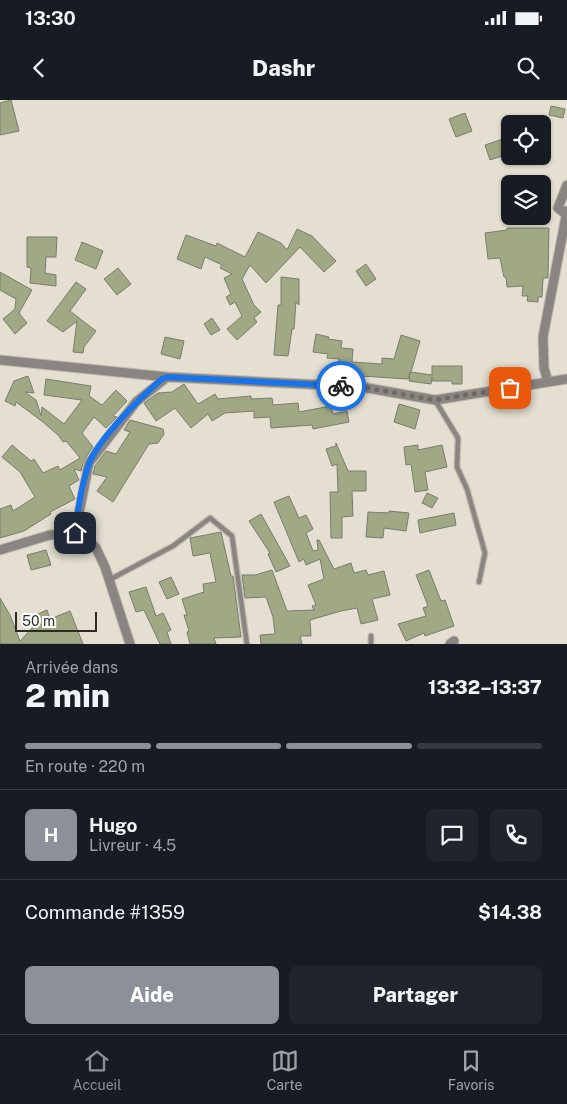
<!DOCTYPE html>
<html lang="fr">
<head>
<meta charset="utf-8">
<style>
	body { margin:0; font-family:"Public Sans",sans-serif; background:#20242c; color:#f1f3f6; height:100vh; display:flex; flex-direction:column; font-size:19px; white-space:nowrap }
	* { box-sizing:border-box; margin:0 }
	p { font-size:16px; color:#9ea1a6 }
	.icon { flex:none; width:28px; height:28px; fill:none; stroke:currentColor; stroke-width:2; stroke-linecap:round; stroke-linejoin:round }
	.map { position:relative; height:544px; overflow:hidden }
	.panel { display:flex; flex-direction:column; background:#171b24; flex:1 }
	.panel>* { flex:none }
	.controls { position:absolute; left:501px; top:15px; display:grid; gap:10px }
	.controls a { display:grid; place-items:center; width:50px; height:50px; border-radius:8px; background:#171b24; box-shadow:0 1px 4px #0004; font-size:25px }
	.scale { position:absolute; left:15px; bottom:12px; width:82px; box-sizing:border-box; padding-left:5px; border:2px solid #2d2b26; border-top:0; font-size:14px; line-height:18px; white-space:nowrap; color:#2d2b26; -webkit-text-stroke:4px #fff; paint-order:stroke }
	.pin { position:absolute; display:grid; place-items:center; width:42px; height:42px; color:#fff; margin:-21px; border-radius:10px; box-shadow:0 2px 8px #0006 }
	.courier { position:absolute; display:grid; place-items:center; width:50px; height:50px; margin:-25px; border:4px solid #1a73e8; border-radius:50%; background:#fff; color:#222; box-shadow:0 1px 6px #0007 }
	.headline em { font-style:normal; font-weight:800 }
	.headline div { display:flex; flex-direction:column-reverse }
	.headline { display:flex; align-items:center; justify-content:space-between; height:85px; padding:0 25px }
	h1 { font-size:32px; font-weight:800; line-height:38px }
	.bar { display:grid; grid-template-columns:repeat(4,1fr); gap:8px 5px; align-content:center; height:60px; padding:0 25px }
	.bar i { height:6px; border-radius:4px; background:#363941 }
	.bar .on { background:#8c9099 }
	.bar p { grid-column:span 4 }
	.line { display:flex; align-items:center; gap:12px; padding:0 25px; border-top:1px solid #363941 }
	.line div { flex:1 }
	.round { display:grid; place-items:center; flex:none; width:52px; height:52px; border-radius:8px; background:#20242c }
	.cta { display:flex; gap:10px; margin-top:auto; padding:10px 25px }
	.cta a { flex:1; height:58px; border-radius:8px; background:#8c9099; color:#fff; font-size:20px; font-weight:800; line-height:58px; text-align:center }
	.cta a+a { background:#20242c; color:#f1f3f6 }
	.status { display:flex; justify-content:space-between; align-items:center; height:35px; padding:0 25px; background:#171b24; direction:ltr }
	.status svg { height:14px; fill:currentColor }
	header { display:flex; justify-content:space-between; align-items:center; height:65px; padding:0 25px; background:#171b24; font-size:22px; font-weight:800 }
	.tabs { display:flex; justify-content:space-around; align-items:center; height:70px; border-top:1px solid #363941; background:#171b24; font-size:14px; color:#9ea1a6 }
	.tabs a { display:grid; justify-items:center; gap:2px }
	.tabs .on { color:#8c9099 }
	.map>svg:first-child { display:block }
	.building { fill:#a0a884; stroke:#797d6f }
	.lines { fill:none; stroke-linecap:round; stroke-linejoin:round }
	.service-casing { stroke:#bfbbae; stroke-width:7 }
	.minor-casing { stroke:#bfbbae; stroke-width:11 }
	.service { stroke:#8a8581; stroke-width:4.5 }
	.minor { stroke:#8a8581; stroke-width:9 }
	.done { stroke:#6d6a62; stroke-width:5; stroke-dasharray:0 9 }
	.route { stroke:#1a73e8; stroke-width:6 }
</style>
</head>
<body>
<div class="status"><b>13:30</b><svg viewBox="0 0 49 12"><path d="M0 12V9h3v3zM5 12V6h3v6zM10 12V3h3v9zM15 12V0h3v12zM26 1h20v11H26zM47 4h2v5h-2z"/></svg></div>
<header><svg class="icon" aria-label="back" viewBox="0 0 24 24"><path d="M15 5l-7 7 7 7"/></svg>Dashr<svg class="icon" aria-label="search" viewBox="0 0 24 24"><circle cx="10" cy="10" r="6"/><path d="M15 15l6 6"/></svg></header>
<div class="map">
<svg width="567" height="544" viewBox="0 0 567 544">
	<rect width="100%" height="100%" fill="#e4dfd0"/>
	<path class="building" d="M11,0L19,31L0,35V3Z
		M551,6L565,9L563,18L549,15Z
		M465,13L472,31L456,37L449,19Z
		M503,39L508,54L490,60L485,45Z
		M507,128H549L548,178H543L542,197H538V202L527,201L528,196H522L523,186L507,187L506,177H504L500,158L488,159L485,133L507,130Z
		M297,129L312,136L336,161L324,172L300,147L266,183L250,165L242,179L254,205L261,212L254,218L257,222L237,240L227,229L242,216L235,202L230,205L226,197L231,194L224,178L232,174L220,168L222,165L205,157L201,169L177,159L186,135L216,146L217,143L245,157L258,132L281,143L287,150Z
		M27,137H57L56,157H46L45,173L56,175V186L30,183L31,168L27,167Z
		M82,142L103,151L96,169L75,160Z
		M366,164L376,179L366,186L356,171Z
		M118,168L131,184L117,195L104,179Z
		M0,172L32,190L19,213L27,223L15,234L3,219L15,209L16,199L0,190Z
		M281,177L299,179V205L296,202L294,229H292L288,256L274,255L278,205H281Z
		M76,182L86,189L70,211L96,231L84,247L83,253L73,252L77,221L63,232L47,221Z
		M212,218L220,230L211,235L204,224Z
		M316,234L329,237L328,239L342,241L341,248L353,249L352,262L382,264V258L394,259L401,235L420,241L411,272L432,275V266H462V284H452V281H432V277L431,284L409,281L410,272L408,279L361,276V281L337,279L339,259L327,258L328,254L313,252Z
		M165,237L184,241L180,259L161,254Z
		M28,276L34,293L25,292L36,300L41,316L42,307L64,324L82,300L44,295L46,279L91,286L89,296L102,305L116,290L127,301L113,316L117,317L106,328L94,317L82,333L93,347L84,360L81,371L74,369L79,380L69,386L75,399L50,412L51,414L24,431L0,438V409L11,405L13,411L35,397L20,372L2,357L12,345L31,361L34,359L43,373L58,366L60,370L80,358L66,341L63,342L59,336L43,322L16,302L15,306L5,301L14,281Z
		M184,284L198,304L215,294L218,299L251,296V299L272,298L273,305L298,303L299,312L331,306L333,314L347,311L349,322L313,329L312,325L271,328L270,317L254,318V311L225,313L212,321L208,314L191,328L175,308L156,321L144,303L158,293L172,292Z
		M399,304L420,310L415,329L394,322Z
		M130,320L163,329L164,334L158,343L149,344L113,402L97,391L107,377L93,374L95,366L106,351L116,354L130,332L124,330Z
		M336,343L348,371H366V391H352L353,416L342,417V438H331L330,392H338L337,364L332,366L326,349L336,346Z
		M418,345V350L442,345L447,367L425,372L428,390L415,392L411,364L406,365L404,347Z
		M427,393L438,398L432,408L422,403Z
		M289,396L299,418L306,415L313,429L306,433L313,451L318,450L317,440H319L334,469L351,463L354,473L366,470L368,475L384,471L390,495L372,499L378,520L361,524L357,508L341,511L310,520L311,536H300L302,544H261L260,535L275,534L273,517L266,497L245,498L242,475H255L272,470L287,511L314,510L312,506L316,505L308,485L324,479L320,459L306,465L304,459L299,462L274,402Z
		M389,411L409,413L406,431L384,428L383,438L366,437L368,412L389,413Z
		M454,413L456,425L420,433L418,420Z
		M261,414L290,466L276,472L268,454L270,453L249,421Z
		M221,432L231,476H233L241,537L214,538L216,544H190L187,532L189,531L184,515H187L182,499L204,492L203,484L216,482L210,453L193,456L190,438Z
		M46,450L51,465L31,470L27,455Z
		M429,470L441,501L445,500L454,526L425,536L424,533L406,541L398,524L426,516L423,508L428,506L416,475Z
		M171,477L179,494L167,499L159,482Z
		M146,487L156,516L163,513L171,530L167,532L171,544H160L144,510L136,512L129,492Z
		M0,498L10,515L20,541L34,526L31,517L47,510L50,519L70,511L83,544H0Z"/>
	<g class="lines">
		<defs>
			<path id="service" d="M435,300L458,338L457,367L467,389L485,453L479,482
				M109,480L173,446L210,418L232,436L247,544
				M371,544V536"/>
			<path id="minor" d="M566,111L563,112L558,108L567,85
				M0,260L167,277L362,287L435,300L567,279
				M548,282L544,268L543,237L567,111
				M0,450L50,435L75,433
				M130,544L105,467L96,448L84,436L75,433L89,363L136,302L167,277
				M450,544L454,541"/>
		</defs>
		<use href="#service" class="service-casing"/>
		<use href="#minor" class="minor-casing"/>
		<use href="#service" class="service"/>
		<use href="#minor" class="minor"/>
	</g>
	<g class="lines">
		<path class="done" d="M341,286L362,287L434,300L510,288"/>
		<path class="route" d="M75,433C78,410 81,386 89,364C98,339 141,297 162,279L167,277L341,286"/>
	</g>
</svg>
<div class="controls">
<a><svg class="icon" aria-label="locate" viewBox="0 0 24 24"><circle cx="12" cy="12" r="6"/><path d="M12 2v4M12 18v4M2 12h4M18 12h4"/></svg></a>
<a><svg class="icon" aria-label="layers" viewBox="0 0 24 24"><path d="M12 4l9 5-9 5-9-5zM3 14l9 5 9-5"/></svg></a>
</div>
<div class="scale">50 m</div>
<div class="pin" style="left:510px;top:288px;background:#ea580c"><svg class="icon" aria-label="bag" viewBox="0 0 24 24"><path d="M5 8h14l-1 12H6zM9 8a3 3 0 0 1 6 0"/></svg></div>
<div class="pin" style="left:75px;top:433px;background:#1f2937"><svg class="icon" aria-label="home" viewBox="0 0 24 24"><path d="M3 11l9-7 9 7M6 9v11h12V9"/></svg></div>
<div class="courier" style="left:341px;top:286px"><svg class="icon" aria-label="bike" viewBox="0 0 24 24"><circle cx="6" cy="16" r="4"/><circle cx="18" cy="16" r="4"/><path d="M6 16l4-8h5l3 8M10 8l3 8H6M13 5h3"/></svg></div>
</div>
<section class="panel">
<div class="headline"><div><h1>2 min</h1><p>Arrivée dans</p></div><em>13:32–13:37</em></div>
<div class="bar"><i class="on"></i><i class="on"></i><i class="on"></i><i></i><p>En route · 220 m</p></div>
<div class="line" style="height:90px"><b class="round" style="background:#8c9099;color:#fff">H</b><div><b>Hugo</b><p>Livreur · 4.5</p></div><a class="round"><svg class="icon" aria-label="chat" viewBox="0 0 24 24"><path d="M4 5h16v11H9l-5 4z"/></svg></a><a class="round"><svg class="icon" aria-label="phone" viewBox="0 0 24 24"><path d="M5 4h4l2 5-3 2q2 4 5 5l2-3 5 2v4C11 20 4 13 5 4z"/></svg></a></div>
<div class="line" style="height:65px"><div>Commande #1359</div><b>$14.38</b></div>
<div class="cta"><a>Aide</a><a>Partager</a></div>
</section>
<nav class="tabs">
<a class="on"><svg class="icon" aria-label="home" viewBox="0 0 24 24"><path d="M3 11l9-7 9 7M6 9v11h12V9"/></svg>Accueil</a>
<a><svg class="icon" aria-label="map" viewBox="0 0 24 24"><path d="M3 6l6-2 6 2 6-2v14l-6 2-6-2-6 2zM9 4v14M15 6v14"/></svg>Carte</a>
<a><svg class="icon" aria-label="saved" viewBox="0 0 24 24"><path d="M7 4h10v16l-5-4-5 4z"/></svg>Favoris</a>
</nav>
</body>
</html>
